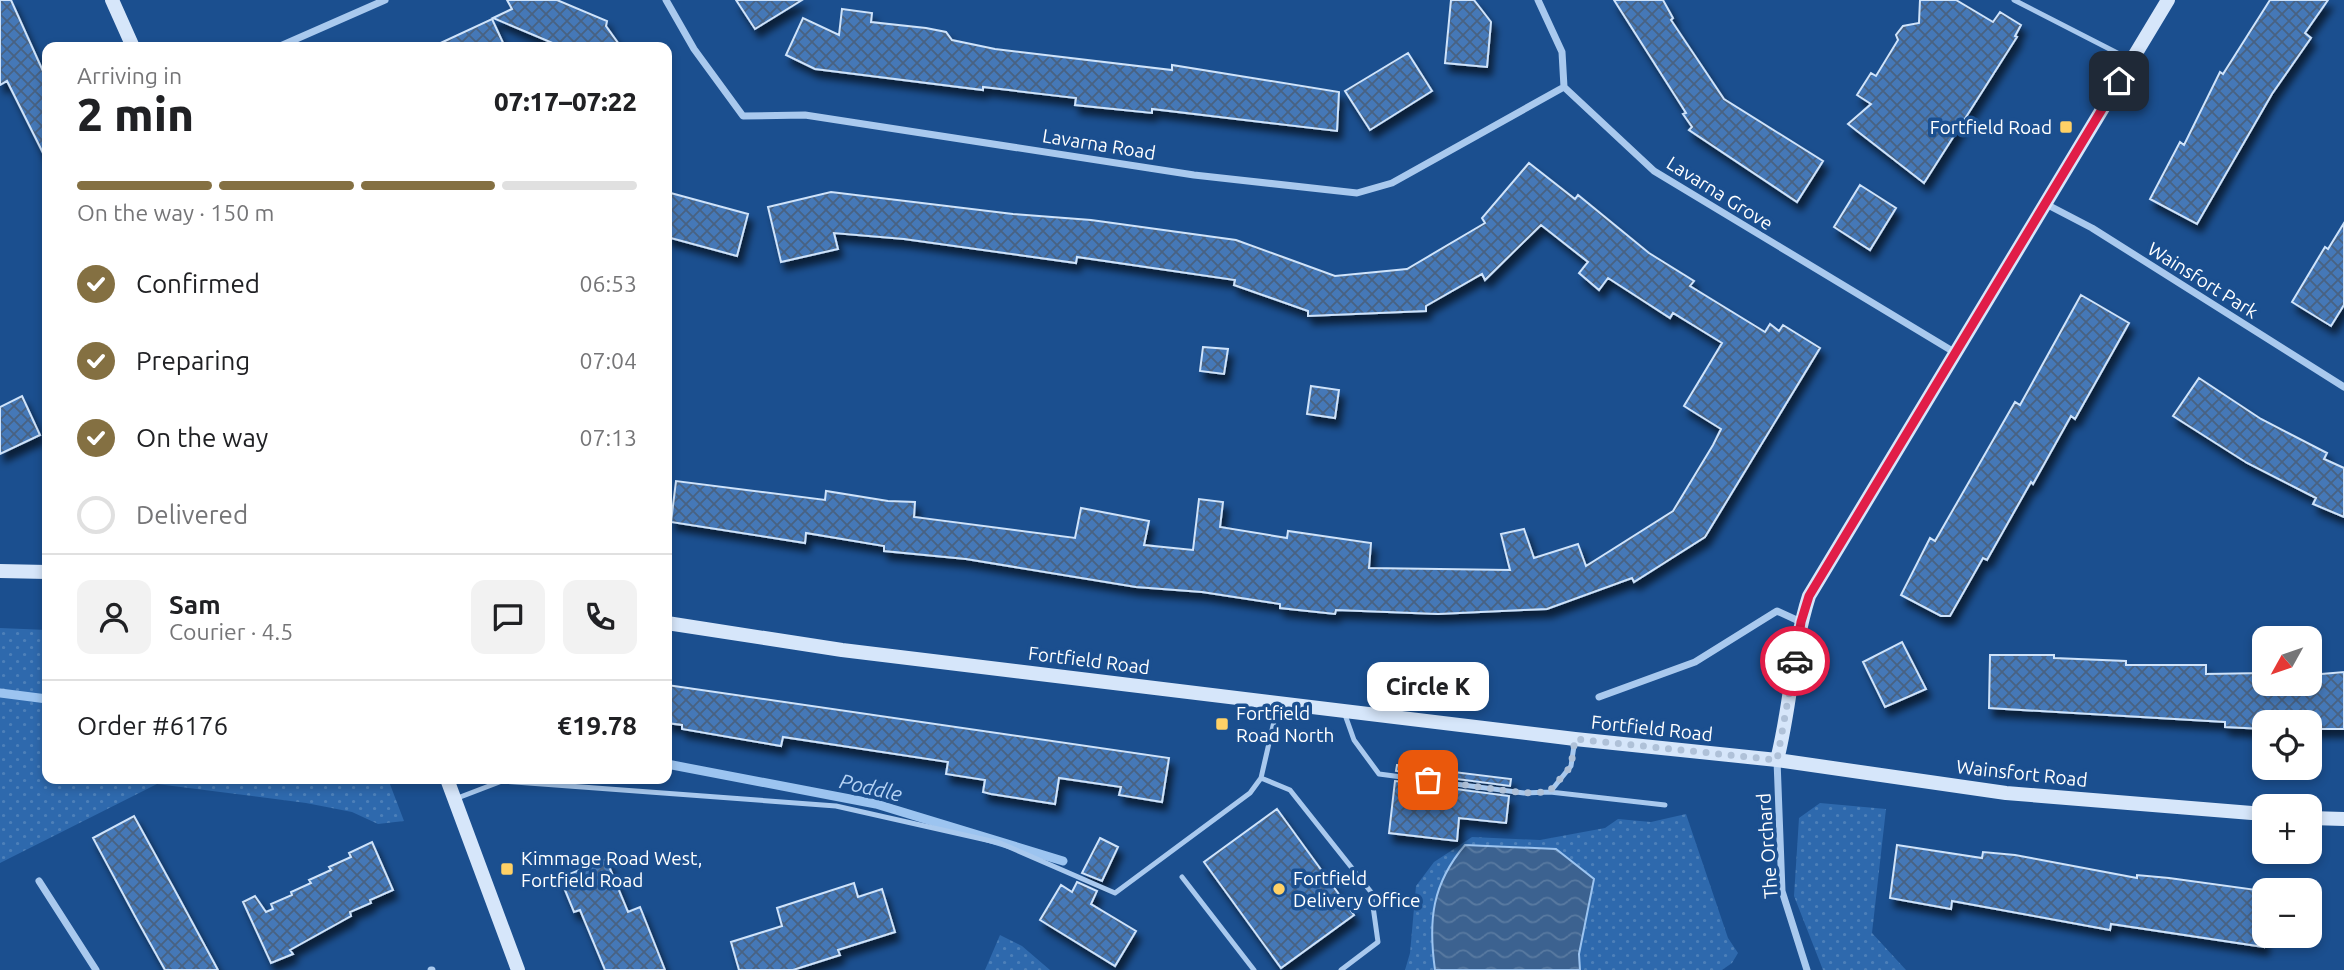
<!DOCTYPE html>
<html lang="en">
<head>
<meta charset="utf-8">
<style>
	body { margin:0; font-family:Ubuntu,sans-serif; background:#f2f2f2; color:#202124; height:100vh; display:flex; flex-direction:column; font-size:26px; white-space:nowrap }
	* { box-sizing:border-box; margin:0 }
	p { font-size:23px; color:#757577 }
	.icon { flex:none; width:38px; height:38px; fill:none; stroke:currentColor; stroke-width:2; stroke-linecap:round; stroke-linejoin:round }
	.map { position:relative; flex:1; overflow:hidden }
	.drawer { position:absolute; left:42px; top:42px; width:630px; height:742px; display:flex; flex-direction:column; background:#fff; border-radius:14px; box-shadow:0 4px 10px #0003 }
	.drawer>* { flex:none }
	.needle { width:46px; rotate:230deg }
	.controls { position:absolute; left:2252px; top:626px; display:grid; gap:14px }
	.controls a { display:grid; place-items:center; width:70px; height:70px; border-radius:14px; background:#fff; box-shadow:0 4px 10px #0003; font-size:35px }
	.pin { position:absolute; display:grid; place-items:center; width:60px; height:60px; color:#fff; margin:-30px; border-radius:14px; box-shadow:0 4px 10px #0006 }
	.courier { position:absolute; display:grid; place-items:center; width:70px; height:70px; margin:-35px; border:5px solid #e11d48; border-radius:50%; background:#fff; color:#222; box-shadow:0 2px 9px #0007 }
	.bubble { position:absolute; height:49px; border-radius:14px; background:#fff; box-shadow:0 4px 10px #0003; font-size:23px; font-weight:800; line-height:49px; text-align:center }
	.summary em { font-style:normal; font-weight:800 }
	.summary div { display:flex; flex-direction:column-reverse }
	.summary { display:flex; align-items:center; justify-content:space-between; height:119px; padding:0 35px }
	h1 { font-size:46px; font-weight:800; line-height:52px }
	.bar { display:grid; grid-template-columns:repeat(4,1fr); gap:10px 7px; align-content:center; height:84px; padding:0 35px }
	.bar i { height:9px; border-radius:5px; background:#e0e0e0 }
	.bar .selected { background:#847042 }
	.bar p { grid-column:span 4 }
	.line { display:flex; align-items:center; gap:18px; padding:0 35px; border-top:2px solid #e0e0e0 }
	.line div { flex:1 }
	.round { display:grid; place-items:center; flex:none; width:74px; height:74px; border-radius:14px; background:#f2f2f2 }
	ol { padding:0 35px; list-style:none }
	li { display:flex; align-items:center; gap:21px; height:77px }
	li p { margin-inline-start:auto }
	li .icon { padding:7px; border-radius:50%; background:#847042; color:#fff; stroke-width:4 }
	li:last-child { color:#757577 }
	li i { width:38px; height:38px; border:4px solid #e0e0e0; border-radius:50% }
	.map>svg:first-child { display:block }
	.grass { fill:url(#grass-dots) }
	.water { fill:url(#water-waves); stroke:#9cc4f0; stroke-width:2 }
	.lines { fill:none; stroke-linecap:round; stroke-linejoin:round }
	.stream { stroke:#9cc4f0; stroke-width:9 }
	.building { fill:url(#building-cross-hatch); stroke:#cfe3fa; stroke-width:2; filter:url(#shadow) }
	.lane { stroke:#a9c9ee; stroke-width:5 }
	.street { stroke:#a9c9ee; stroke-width:7 }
	.secondary { stroke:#d6e6fa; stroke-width:14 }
	.done { stroke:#afc1d8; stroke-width:7; stroke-dasharray:0 12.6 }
	.route { stroke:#e11d48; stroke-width:9 }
	.poi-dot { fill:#ffd166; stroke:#1b4f8f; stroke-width:2.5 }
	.labels { text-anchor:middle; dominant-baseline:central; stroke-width:7; stroke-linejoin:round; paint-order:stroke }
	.poi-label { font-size:19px; fill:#fff; stroke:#1b4f8f; text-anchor:start }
	.street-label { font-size:19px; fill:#fff; stroke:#1b4f8f }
	.water-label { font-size:21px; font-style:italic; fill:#b5d3f5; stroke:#1b4f8f }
</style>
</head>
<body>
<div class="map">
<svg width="2344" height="970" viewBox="0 0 2344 970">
	<defs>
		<pattern id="grass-dots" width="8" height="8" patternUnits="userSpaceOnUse" patternTransform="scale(1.75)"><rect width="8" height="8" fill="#2e69ad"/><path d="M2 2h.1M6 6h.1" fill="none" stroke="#4d80b9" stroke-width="1.8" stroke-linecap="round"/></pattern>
		<pattern id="water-waves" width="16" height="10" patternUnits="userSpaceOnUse" patternTransform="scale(1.75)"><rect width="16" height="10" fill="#3c6290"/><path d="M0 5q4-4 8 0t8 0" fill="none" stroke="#597aa1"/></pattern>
		<pattern id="building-cross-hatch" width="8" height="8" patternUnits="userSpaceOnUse" patternTransform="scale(1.75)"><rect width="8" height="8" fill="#4478b7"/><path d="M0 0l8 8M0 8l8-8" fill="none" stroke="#486282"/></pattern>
		<filter id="shadow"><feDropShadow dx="4.5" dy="8" stdDeviation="3.5" flood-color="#0009"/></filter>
	</defs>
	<rect width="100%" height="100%" fill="#1b4f8f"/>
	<path class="grass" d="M0,628L47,630V779H388L404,821L378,824L352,812L306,803L157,784L0,863Z
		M1820,803L1886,809L1872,933L1906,970H1823L1794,896L1799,818Z
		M1686,814L1728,938L1738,953L1732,963L1722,970H1405L1410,953L1416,886L1434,862L1472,837L1540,840L1605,828L1618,819L1651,822Z
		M1000,935L1022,946L1050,970H985Z"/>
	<path class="water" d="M1465,845L1556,849L1594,879L1579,954L1580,970H1435C1428,920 1432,884 1465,845Z"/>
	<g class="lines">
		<path class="stream" d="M0,693L47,699
			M667,764L876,804L1063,861"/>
	</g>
	<path class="building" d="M0,0H11L47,80V161L7,81L0,85Z
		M507,0H557L607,21L606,26L621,47H562L493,18L512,9Z
		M736,0H802L755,29Z
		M1451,0H1474L1491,22L1487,67L1445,63Z
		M1614,0H1663L1673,18L1671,20L1724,99L1823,161L1797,202L1689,130L1692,127L1683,114L1686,113Z
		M1920,0H1956L1993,22L2000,12L2021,25L2015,36L2017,37L1924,183L1848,124L1871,104L1857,95L1871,73L1876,76L1898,40L1896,35L1903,26L1919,23Z
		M2270,0H2328L2305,33L2311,38L2272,94L2197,224L2150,199L2180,142L2184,145L2220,72L2223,74Z
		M842,9L872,13L871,22L926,28L946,32L952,40L995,49L1172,70V65L1339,92L1337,131L1152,109V113L1075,105L1076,98L983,87V90L815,69L786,55L803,18L839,35Z
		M492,19L505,47H432Z
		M1408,53L1432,91L1370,130L1345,91Z
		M1529,163L1575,199L1578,195L1649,253L1694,281L1690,286L1765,332L1770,324L1779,331L1783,325L1820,348L1705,537L1634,582L1632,578L1547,609L1438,614L1336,610L1335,614L1280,608V604L1202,592L1136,587L966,559L884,551V546L806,533L805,543L671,522L676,481L825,500L826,491L888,501L915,502L914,517L1075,538L1081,508L1149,521L1144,545L1193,550L1199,499L1223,502L1220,527L1287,538L1288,531L1371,543L1369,568L1510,570L1501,534L1524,529L1534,558L1578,544L1586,566L1673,511L1713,445L1721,429L1684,406L1722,343L1673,313L1670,318L1608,278L1599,290L1579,273L1588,262L1541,225L1485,280L1482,274L1426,306V311L1308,316V311L1234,285L1235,280L1077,257L1076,263L904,239L834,233L838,249L781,262L768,207L831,192L1013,214L1091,220L1236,240L1335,276L1407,269L1485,223L1482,218Z
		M1860,185L1896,208L1870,250L1834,227Z
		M667,192L748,214L737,256L667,237Z
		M2344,223V305L2331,326L2292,302L2325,247L2328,249Z
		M2081,295L2129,323L2075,419L2071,416L2033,484L2031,482L1987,560L1983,558L1950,616H1941L1901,595L1930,538L1935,541L2015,402L2020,405Z
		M1203,347L1228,349L1224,374L1200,371Z
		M2199,378L2261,419L2327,453L2324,459L2344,468V517L2313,504L2316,498L2247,463L2173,416Z
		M1311,386L1339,390L1335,418L1307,414Z
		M22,396L40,435L0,454V407Z
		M1902,642L1926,689L1885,707L1863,662Z
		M1990,655H2054V658L2126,661V665H2206V674L2264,673V684H2310V675L2344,672V729H2310V723H2264V729L2225,727V722L1989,708Z
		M667,685L1169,758L1162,802L1119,795L1121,787L1059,778L1055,804L991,794L983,792L985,780L946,774L948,762L783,737L781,746L682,729V725L667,723Z
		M1397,765L1511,779L1510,786L1396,771Z
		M1395,781L1509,796L1506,823L1459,818L1457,841L1389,833Z
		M1277,809L1354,915L1281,968L1204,862Z
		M134,816L178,896L218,970H165L136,918L93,838Z
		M1100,838L1118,847L1102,881L1082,873Z
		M372,842L393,890L370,900L371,903L350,912L351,916L290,950L293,954L271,963L243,902L255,896L266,912L273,909L271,904L292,895L291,892L311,883L309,880L331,870L329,867L351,857L349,853Z
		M1897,845L1982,858L1983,852L2015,855L2137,878V875L2169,878L2264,891V947L2111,924L2110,930L1952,901L1951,909L1890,898Z
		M606,859L628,912L640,907L665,970H605L580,910L574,912L560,878Z
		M1077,882L1097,891L1091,904L1136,931L1115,966L1040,920L1061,885L1072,892Z
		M854,883L858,897L882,889L895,932L838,950L840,955L793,970H739L731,942L782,926L777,908Z"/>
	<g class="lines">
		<path class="lane" d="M2014,0L2131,60
			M1344,712L1354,740L1379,774L1524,793L1550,792L1571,766L1575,739
			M1261,778L1290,790L1371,892L1378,942L1341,970
			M1550,792L1665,805
			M455,799L502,781L836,806L1000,843L1115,893L1250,793L1261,778L1278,704
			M1182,877L1254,970"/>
		<path class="street" d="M666,0L694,49L743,116L805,115L1194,175L1357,193L1392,183L1564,87
			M1538,0L1562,52L1564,87L1654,171L1954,352
			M278,47L385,0
			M2044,203L2092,228L2344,387
			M1599,697L1695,662L1777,611L1801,622
			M1777,760L1782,891L1807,970
			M39,881L96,970
			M431,970H432"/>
		<path class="secondary" d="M112,0L133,47
			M0,571L47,572
			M667,623L842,650L1575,739L1777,760L2006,793L2264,814
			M1777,760C1791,706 1792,649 1809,596L2168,0
			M447,779L518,970
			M2310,818L2344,819"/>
	</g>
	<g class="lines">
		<path class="done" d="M1428,780L1524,793L1549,792L1571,766L1575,739L1777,760L1795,661"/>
		<path class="route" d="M1795,661L1801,622L1809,596L2119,81"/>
	</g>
	<g class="poi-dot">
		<rect x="2059" y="120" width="14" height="14" rx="3.5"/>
		<rect x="1215" y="717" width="14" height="14" rx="3.5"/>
		<rect x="500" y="862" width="14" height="14" rx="3.5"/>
		<circle cx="1279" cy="889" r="7"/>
	</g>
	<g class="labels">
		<g class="poi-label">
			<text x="2052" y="127" text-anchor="end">Fortfield Road</text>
			<text x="1236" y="713">Fortfield<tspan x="1236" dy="22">Road North</tspan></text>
			<text x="521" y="858">Kimmage Road West,<tspan x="521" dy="22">Fortfield Road</tspan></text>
			<text x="1293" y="878">Fortfield<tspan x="1293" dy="22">Delivery Office</tspan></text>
		</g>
		<g class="street-label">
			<text transform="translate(1099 144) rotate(9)">Lavarna Road</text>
			<text transform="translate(1720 193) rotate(32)">Lavarna Grove</text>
			<text transform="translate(2203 280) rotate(32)">Wainsfort Park</text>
			<text transform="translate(1089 660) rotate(7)">Fortfield Road</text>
			<text transform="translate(1652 728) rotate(6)">Fortfield Road</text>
			<text transform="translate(2022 773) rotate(6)">Wainsfort Road</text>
			<text transform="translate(1767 846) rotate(-94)">The Orchard</text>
		</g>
		<g class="water-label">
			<text transform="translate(871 787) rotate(13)">Poddle</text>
		</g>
	</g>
</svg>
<div class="controls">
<a><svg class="needle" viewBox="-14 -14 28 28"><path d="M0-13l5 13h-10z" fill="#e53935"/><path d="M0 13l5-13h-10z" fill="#757577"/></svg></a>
<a><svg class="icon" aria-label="locate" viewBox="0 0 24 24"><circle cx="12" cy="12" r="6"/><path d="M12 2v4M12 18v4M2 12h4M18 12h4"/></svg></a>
<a>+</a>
<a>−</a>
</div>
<div class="pin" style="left:1428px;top:780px;background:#ea580c"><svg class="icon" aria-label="bag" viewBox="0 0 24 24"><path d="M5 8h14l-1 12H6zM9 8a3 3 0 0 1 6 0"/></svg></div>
<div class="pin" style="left:2119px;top:81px;background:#1f2937"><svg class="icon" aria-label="home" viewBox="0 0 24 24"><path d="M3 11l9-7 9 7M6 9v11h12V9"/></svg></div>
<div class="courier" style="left:1795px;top:661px"><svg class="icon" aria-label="car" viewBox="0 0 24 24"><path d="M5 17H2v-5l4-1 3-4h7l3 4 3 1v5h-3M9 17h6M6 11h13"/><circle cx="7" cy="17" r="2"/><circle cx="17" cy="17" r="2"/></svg></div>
<div class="bubble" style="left:1367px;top:662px;width:122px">Circle K</div>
<section class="drawer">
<div class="summary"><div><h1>2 min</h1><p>Arriving in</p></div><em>07:17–07:22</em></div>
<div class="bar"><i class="selected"></i><i class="selected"></i><i class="selected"></i><i></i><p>On the way · 150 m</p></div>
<ol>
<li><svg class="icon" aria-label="check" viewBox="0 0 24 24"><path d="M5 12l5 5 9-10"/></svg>Confirmed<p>06:53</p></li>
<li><svg class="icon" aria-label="check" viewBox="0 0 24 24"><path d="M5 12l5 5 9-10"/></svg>Preparing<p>07:04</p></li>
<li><svg class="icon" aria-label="check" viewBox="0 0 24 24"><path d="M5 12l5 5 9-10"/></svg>On the way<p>07:13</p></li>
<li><i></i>Delivered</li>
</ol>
<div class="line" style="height:126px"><a class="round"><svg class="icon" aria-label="person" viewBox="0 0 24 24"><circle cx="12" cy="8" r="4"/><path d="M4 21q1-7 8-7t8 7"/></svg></a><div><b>Sam</b><p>Courier · 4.5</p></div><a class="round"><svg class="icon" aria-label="chat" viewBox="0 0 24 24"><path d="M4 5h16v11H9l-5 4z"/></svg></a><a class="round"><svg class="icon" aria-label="phone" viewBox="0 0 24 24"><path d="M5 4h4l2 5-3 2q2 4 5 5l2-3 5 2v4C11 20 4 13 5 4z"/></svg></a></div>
<div class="line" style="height:91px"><div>Order #6176</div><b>€19.78</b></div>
</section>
</div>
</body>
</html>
